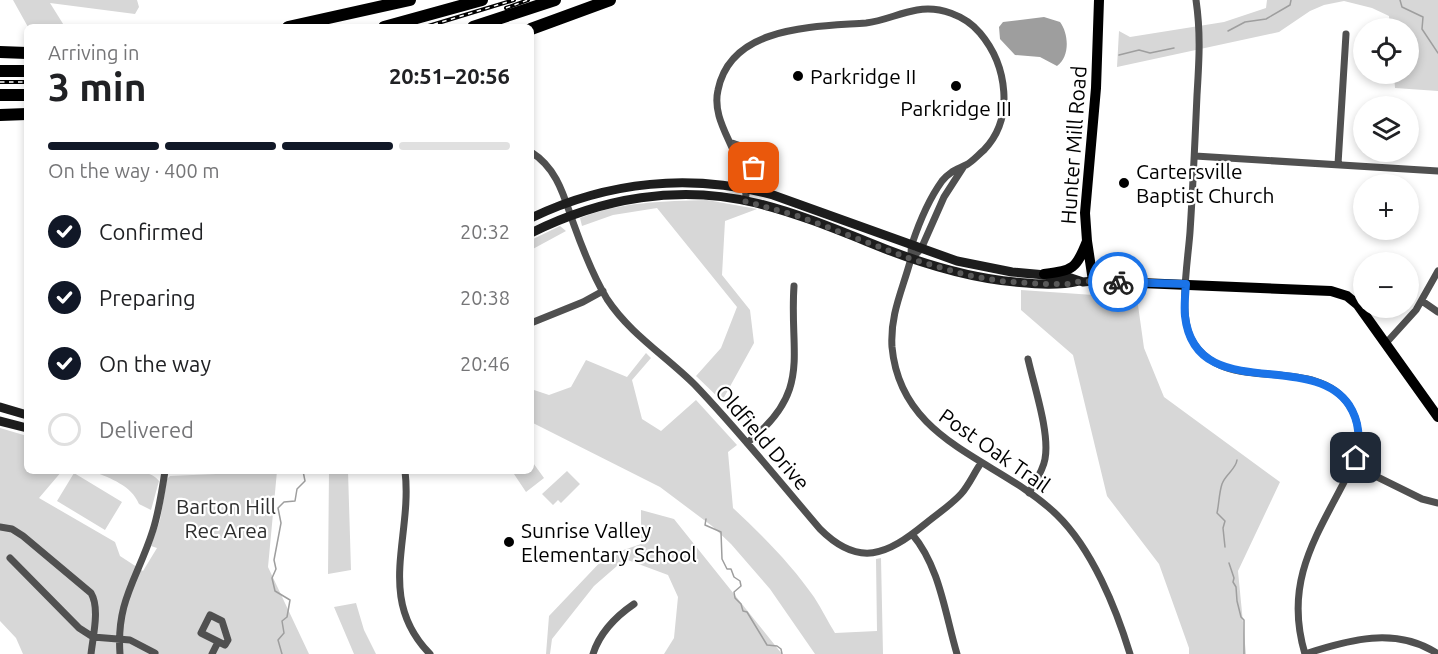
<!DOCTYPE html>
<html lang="en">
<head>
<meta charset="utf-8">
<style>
	body { margin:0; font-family:Ubuntu,sans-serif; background:#f6f6f6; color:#202124; height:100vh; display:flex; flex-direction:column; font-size:22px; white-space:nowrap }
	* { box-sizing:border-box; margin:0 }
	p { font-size:20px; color:#757577 }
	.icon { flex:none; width:33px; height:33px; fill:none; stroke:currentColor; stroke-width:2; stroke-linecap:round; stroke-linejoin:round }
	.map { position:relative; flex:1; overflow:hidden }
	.sheet { position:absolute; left:24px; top:24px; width:510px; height:450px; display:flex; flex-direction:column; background:#fff; border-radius:9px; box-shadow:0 3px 9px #0003 }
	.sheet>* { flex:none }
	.buttons { position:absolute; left:1353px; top:18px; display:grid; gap:12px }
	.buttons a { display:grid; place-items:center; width:66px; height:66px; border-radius:50%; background:#fff; box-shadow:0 3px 9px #0003; font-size:30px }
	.pin { position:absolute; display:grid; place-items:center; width:51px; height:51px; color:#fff; margin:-26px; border-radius:12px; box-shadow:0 3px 9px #0006 }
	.courier { position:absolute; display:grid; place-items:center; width:60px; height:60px; margin:-30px; border:4px solid #1a73e8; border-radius:50%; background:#fff; color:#222; box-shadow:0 2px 8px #0007 }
	.overview em { font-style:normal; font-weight:700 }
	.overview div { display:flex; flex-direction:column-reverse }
	.overview { display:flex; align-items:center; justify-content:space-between; height:102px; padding:0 24px }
	h1 { font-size:39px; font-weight:700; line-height:45px }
	.bar { display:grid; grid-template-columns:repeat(4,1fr); gap:9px 6px; align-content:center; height:72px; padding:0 24px }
	.bar i { height:8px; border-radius:4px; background:#e0e0e0 }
	.bar .current { background:#111827 }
	.bar p { grid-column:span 4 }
	ol { padding:0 24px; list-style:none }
	li { display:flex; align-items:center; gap:18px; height:66px }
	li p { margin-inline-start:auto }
	li .icon { padding:6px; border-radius:50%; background:#111827; color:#fff; stroke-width:4 }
	li:last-child { color:#757577 }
	li i { width:33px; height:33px; border:3px solid #e0e0e0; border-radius:50% }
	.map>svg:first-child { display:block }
	.green { fill:#d7d7d7 }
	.water { fill:#9e9e9e }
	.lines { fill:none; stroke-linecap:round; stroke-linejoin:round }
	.stream { stroke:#9e9e9e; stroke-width:1.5 }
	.minor { stroke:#505050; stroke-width:7 }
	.secondary { stroke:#1d1d1d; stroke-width:9 }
	.primary { stroke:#000; stroke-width:10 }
	.motorway { stroke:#000; stroke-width:12 }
	.rail-casing { stroke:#000; stroke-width:4 }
	.rail { stroke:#fff; stroke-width:1.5; stroke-dasharray:4.5; stroke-linecap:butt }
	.done { stroke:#595959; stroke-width:6; stroke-dasharray:0 10.8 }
	.route { stroke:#1a73e8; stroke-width:8 }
	.poi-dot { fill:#000; stroke:#fff; stroke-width:2 }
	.labels { text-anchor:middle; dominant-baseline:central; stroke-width:4.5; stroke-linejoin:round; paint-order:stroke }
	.poi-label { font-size:21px; fill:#000; stroke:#fff; text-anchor:start }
	.street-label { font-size:21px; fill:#000; stroke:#fff }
	.park-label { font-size:21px; fill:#2e2e2e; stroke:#fff }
</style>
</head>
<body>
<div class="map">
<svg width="1438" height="654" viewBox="0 0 1438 654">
	<rect width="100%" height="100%" fill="#fff"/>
	<path class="green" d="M13,0H137L139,7L135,14L50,3L65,27H28Z
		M1267,0H1438V91L1395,88L1394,74H1408V28H1390L1389,16L1372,8L1344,1L1324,5L1310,11L1279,32L1117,67L1119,31L1130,37L1224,22L1266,8Z
		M707,200L757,209L725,221L722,275L750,310L754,343L722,401L696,376L721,348L737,307L657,208L613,215L582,226L580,218C620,202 664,201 707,200Z
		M560,226L566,231L531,250V240Z
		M1021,290L1137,298L1144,348L1164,397L1280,482L1238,571L1246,654H1189V648L1159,564L1107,496L1073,355L1021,310Z
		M646,353L651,358L632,380L642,419L661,431L696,400L737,445L728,452L733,508C762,535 791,564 814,597C822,609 828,622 835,633L877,631L876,559L881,558L883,654H815L770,589L731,544L712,526L660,487L531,422V389L549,395L571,387L586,360L627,377Z
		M0,428L27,436V471H62L39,498L115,542L120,556L143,571L157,548L151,546L160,520L167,479L170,476L216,474L231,471H277L268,567L309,654H23L16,638L0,621Z
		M531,460L544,478L526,492L512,471H531Z
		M93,471C110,471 149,466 159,481L151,510L139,504C131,485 111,479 93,471Z
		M329,471H348L351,570L328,574Z
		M567,471L580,484L561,503L558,500L553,505L542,494Z
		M74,473L122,502L105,530L57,501Z
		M641,510L674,519L782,654H664L674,638L678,597L668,575L625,559L594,586L552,639L550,654H546L549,616L606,556L641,544Z
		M356,603L364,630L376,654H354L334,607Z"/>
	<path class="water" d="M1044,17L1060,22C1069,34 1070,57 1057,66L1040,57L1015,55L1000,39L999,27L1003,22Z"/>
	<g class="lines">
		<path class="stream" d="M1400,0L1402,7L1423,17L1422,29L1438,53
			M1228,31L1245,22L1266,19L1290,5L1291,0
			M1119,55L1139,50L1150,53L1174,48
			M706,519L705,525L721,532L722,559L727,569H731L734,577L740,581L741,586L734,592L735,598L741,604L743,611L747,612L767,645L777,646L781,649L782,654
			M1225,547L1223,528L1225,521L1217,513C1219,504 1219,493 1222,484C1225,475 1236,469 1237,460
			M1229,563L1234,578L1233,582L1236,587L1237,601L1241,617L1244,620V654
			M282,654L278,640L284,633L282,621L287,617L290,600L275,591L272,578L276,569L274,560L281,523L278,508L284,502L295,501L297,489L305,481L303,471"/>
		<path class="minor" d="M1196,0C1201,34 1199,62 1197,95C1195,141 1193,186 1190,232C1188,260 1179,311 1190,336C1220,400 1313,351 1349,405C1360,422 1360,439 1356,458C1324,527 1281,574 1305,654
			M732,143L741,146L749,158L754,168V179L747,188L745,201
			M531,152C558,169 564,197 574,225C583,250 593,276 607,299C630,334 666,356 695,385C739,431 779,481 820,529C859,568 887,555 925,524C937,514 951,505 961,494C969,485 974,473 981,463
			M1195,156L1438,171
			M1338,164L1346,34
			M747,188C744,180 744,173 742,165C741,159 736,156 733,150C725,131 713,112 718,90C731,25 815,27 866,23C884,21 899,13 917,10C939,6 965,15 980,33C1007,65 1015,118 984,150C978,155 972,162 966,165C956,170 949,172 942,181C929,199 919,223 912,244C910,250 912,256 910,262C902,291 890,315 892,347C901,444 999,458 1057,515C1092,549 1116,608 1130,654
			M911,259L921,249L944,197L964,166
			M1422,301L1438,312
			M531,323L583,302L603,291
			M1387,342L1416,310L1438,271
			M1028,359C1034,386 1050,433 1045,459C1043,471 1035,482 1029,493
			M747,443C813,391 789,356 794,286
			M1353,465L1422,499L1438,503
			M405,471C413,537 375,598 430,654
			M0,527L12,529L23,536L91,593C100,608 93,636 91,654
			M912,534C940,567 945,614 957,654
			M10,558L79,628L93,637L130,640L155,653
			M210,615L222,621L228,640L225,645L201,633Z
			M120,654C116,600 138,578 153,530C159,511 162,491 165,471
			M212,654L218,642
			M593,654C600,632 615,617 634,604
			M1305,654C1348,640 1396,626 1438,654"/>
		<path class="secondary" d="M531,218C608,181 691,173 773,195L957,261L1012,272L1068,277L1083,282L1093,281
			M531,233C601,198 679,184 756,203C801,214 845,233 888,250C930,266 971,278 1015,282C1037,284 1057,286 1079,281
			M0,407L27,415
			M0,421L27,428"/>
		<path class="primary" d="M1099,0L1096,88L1085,213L1087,241L1093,281L1331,291L1347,296L1358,305L1438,417
			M1044,274C1074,270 1076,269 1087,241"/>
		<path class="motorway" d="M288,27L410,0
			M384,27L482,0
			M473,27L555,0
			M531,29L610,0
			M0,52L27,53
			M0,71H27
			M0,95H27
			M0,115L27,114"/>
		<defs>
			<path id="rail" d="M506,8L528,0
				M425,27L514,0
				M0,82H27"/>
		</defs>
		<use href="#rail" class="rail-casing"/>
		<use href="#rail" class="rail"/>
	</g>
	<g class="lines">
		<path class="done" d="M754,168L741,146L732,143C733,151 737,154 740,161C745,169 746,191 744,201L798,216L911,259L966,275L1000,281L1044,284H1068L1081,281L1118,282"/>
		<path class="route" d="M1118,282L1186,284C1185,295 1184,306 1185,316C1195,405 1312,349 1349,405C1360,422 1360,439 1356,458"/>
	</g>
	<g class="poi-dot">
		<circle cx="798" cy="76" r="6"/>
		<circle cx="956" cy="86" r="6"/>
		<circle cx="1124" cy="183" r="6"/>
		<circle cx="509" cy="542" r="6"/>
	</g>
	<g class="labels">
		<g class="poi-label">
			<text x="810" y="76">Parkridge II</text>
			<text x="956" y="108" text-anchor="middle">Parkridge III</text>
			<text x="1136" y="171">Cartersville<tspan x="1136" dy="24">Baptist Church</tspan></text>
			<text x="521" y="530">Sunrise Valley<tspan x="521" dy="24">Elementary School</tspan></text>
		</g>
		<g class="street-label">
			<text transform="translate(1073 145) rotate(-86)">Hunter Mill Road</text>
			<text transform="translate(763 437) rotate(49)">Oldfield Drive</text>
			<text transform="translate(995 450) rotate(35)">Post Oak Trail</text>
		</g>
		<g class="park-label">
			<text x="226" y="506">Barton Hill<tspan x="226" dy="24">Rec Area</tspan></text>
		</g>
	</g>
</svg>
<div class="buttons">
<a><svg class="icon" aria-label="locate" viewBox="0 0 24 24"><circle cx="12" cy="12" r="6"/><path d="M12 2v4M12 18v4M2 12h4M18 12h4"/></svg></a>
<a><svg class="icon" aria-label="layers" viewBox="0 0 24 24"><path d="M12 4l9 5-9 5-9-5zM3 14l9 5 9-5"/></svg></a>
<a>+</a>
<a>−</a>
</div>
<div class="pin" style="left:754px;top:168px;background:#ea580c"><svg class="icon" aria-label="bag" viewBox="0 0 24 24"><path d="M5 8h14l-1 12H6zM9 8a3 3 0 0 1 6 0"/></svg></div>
<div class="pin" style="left:1356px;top:458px;background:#1f2937"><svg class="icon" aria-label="home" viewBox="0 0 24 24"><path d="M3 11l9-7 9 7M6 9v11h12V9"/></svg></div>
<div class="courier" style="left:1118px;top:282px"><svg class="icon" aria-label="bike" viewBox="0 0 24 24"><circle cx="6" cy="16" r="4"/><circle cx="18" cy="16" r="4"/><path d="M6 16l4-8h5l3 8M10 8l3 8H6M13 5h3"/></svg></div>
<section class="sheet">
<div class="overview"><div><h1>3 min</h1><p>Arriving in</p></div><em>20:51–20:56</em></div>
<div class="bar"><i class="current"></i><i class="current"></i><i class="current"></i><i></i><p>On the way · 400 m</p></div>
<ol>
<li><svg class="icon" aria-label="check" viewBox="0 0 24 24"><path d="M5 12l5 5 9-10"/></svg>Confirmed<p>20:32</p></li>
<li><svg class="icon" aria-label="check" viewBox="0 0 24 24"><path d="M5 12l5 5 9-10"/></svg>Preparing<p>20:38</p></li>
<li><svg class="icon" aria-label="check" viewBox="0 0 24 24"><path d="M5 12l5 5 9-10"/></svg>On the way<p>20:46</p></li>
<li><i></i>Delivered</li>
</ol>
</section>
</div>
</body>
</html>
